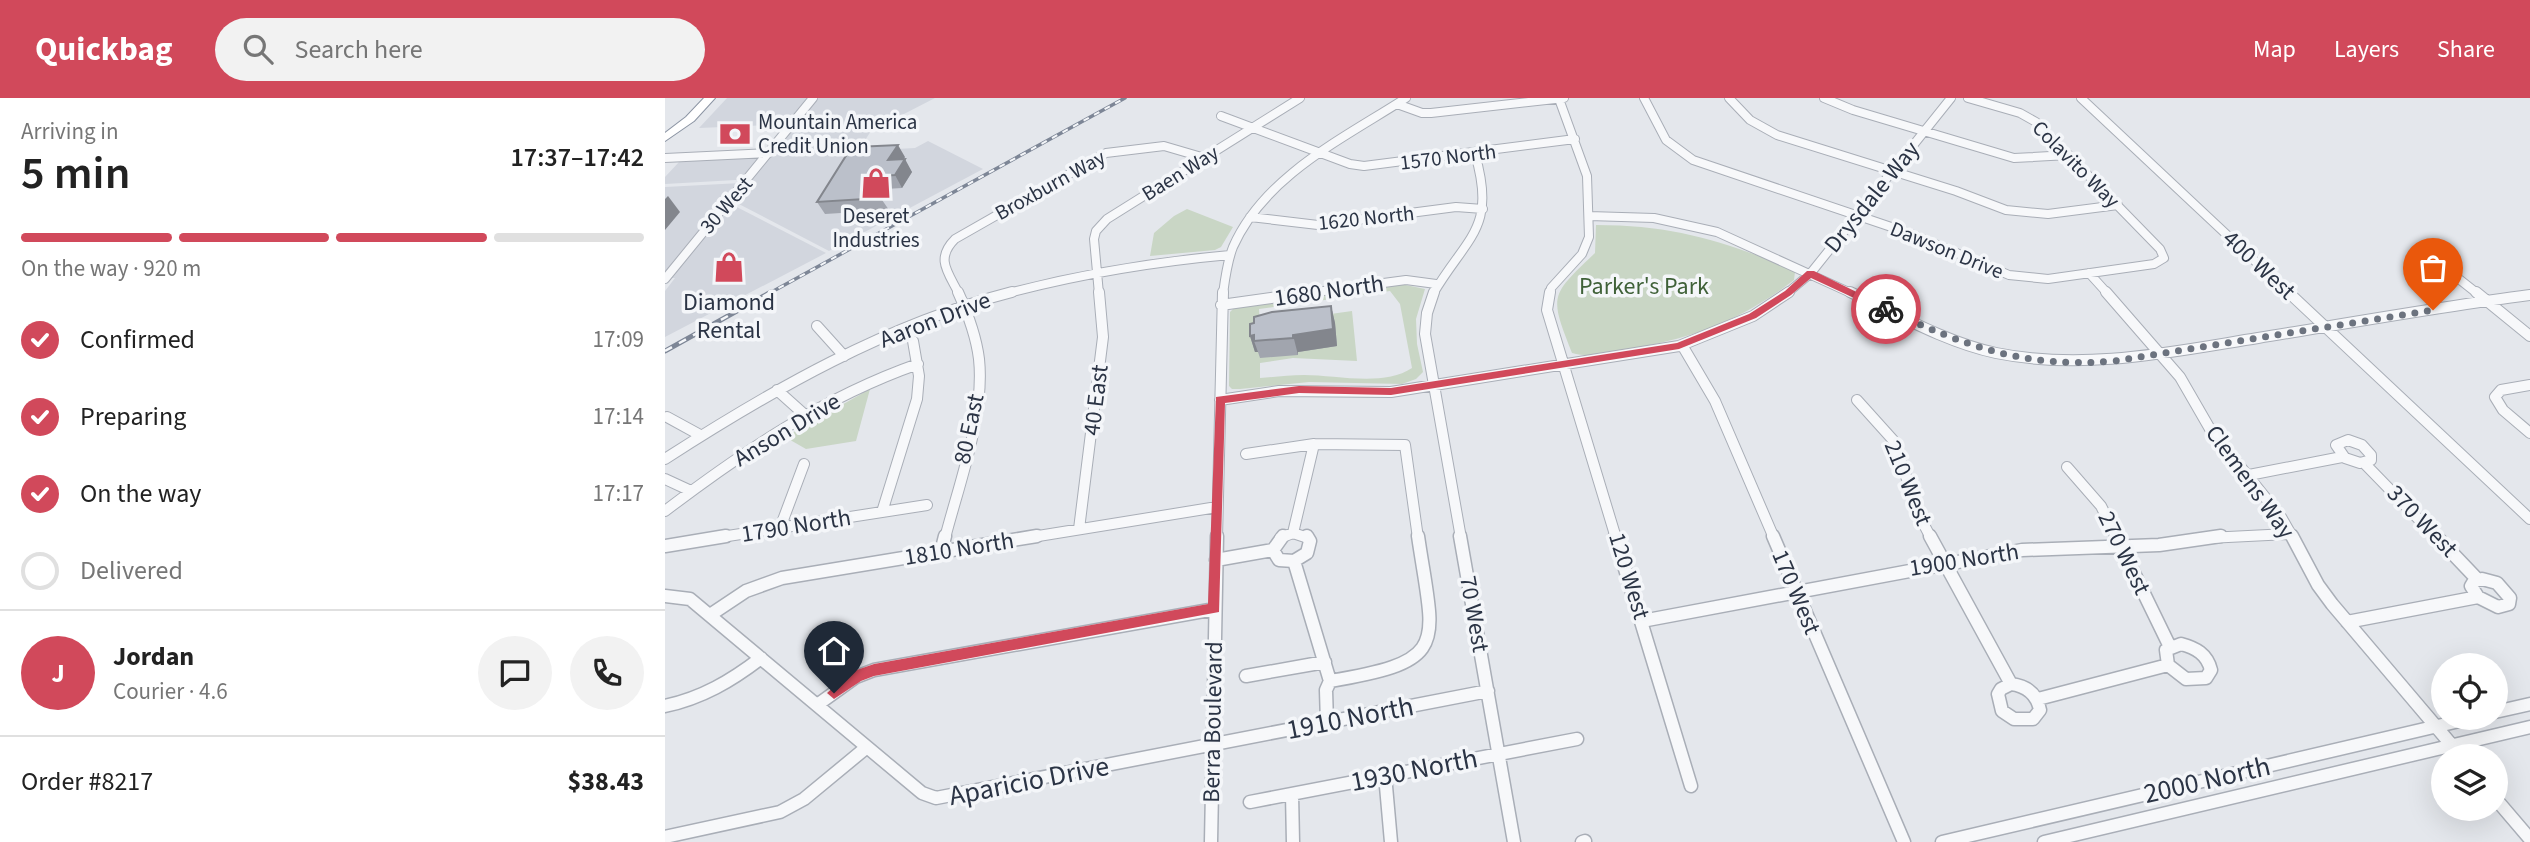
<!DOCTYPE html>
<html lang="en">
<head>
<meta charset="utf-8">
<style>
	body { margin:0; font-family:"Source Sans 3",sans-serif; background:#f2f2f2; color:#222; height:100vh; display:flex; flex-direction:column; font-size:26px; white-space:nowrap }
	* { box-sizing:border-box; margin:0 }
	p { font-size:23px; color:#767676 }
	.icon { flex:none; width:38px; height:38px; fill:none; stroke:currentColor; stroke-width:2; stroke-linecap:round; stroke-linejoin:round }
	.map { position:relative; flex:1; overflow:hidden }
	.drawer { display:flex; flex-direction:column; background:#fff; width:665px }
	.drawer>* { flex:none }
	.controls { position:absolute; left:1766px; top:555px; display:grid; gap:14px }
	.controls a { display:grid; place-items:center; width:77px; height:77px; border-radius:50%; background:#fff; box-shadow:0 7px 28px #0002; font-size:35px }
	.pin { position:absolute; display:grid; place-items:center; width:60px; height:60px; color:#fff; margin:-72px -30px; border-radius:50% 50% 50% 0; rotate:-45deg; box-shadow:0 0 7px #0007 }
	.pin .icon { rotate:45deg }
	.courier { position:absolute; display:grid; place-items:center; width:70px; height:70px; margin:-35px; border:5px solid #d1495b; border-radius:50%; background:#fff; color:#222; box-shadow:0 2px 9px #0007 }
	.headline em { font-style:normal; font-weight:600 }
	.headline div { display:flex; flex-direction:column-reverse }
	.headline { display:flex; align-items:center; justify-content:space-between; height:119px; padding:0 21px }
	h1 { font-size:46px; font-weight:600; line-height:52px }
	.bar { display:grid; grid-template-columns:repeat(4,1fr); gap:10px 7px; align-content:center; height:84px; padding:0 21px }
	.bar i { height:9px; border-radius:5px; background:#e0e0e0 }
	.bar .active { background:#d1495b }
	.bar p { grid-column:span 4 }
	.line { display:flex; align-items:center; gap:18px; padding:0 21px; border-top:2px solid #e0e0e0 }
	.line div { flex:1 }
	.round { display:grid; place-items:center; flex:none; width:74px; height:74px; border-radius:37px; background:#f2f2f2 }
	ol { padding:0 21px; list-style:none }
	li { display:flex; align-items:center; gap:21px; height:77px }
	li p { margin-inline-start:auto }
	li .icon { padding:7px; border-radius:50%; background:#d1495b; color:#fff; stroke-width:4 }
	li:last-child { color:#767676 }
	li i { width:38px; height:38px; border:4px solid #e0e0e0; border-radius:50% }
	header { display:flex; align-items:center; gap:42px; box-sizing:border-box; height:98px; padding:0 35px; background:#d1495b; color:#fff }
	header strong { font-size:33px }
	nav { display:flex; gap:38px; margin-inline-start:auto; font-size:24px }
	.search { width:490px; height:63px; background:#f2f2f2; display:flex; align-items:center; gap:18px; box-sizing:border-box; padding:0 24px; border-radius:38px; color:#767676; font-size:26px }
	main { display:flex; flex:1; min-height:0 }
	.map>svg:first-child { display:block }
	.built { fill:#d2d6de }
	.green { fill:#c9d6c5; fill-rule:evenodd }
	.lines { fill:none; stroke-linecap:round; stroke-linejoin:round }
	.minor-far2-casing { stroke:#a9aeb7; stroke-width:10 }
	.minor-far1-casing { stroke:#a9aeb7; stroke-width:12 }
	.minor-casing { stroke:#a9aeb7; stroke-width:15 }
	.highway-casing { stroke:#8b94a3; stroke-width:2 }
	.minor-far2 { stroke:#f7f8fa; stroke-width:8 }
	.minor-far1 { stroke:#f7f8fa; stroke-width:10 }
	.minor { stroke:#f7f8fa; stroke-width:12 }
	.highway { fill:#fff; fill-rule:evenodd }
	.rail-far1-casing { stroke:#7d8696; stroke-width:3.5 }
	.rail-casing { stroke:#7d8696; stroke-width:5 }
	.rail-far1 { stroke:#f4f6f9; stroke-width:2; stroke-dasharray:6; stroke-linecap:butt }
	.rail { stroke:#f4f6f9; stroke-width:2.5; stroke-dasharray:8; stroke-linecap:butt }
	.wall { fill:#a1a5ae }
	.shaded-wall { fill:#83868d }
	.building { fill:#bbc0ca; stroke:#83868d; stroke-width:2 }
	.route { fill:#d1495b }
	.done { stroke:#6c737f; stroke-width:7; stroke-dasharray:0 12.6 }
	.labels { text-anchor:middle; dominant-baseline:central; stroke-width:7; stroke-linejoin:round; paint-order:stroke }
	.far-poi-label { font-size:21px; fill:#2b3445; stroke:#f4f6f9; text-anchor:start }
	.far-street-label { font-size:21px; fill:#2b3445; stroke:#f4f6f9 }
	.street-label { font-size:24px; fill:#2b3445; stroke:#f4f6f9 }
	.park-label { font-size:24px; fill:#3f6138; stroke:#f4f6f9 }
	.poi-label { font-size:24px; fill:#2b3445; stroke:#f4f6f9 }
	.near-street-label { font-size:28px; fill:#2b3445; stroke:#f4f6f9 }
</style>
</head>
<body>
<header>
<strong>Quickbag</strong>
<div class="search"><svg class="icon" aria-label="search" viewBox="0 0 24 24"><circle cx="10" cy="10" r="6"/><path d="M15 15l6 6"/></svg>Search here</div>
<nav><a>Map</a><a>Layers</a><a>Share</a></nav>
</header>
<main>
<section class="drawer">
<div class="headline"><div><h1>5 min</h1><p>Arriving in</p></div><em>17:37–17:42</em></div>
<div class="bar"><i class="active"></i><i class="active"></i><i class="active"></i><i></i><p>On the way · 920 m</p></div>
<ol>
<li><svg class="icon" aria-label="check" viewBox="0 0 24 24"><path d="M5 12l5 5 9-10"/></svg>Confirmed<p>17:09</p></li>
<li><svg class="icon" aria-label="check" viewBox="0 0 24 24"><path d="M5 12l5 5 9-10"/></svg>Preparing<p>17:14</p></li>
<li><svg class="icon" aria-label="check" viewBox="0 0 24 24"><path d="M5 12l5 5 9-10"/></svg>On the way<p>17:17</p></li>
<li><i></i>Delivered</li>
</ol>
<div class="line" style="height:126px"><b class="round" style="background:#d1495b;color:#fff">J</b><div><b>Jordan</b><p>Courier · 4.6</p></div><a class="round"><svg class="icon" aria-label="chat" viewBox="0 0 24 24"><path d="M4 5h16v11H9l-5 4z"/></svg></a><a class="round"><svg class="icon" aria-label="phone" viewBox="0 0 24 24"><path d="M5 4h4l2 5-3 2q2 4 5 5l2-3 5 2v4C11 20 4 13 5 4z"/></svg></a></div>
<div class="line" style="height:91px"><div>Order #8217</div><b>$38.43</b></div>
</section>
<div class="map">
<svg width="1865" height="744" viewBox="0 0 1865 744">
	<rect width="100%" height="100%" fill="#e4e7ec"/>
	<path class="built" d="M62,0H270L206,33L193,53L250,50L263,43L318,71L164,153L70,104L88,81L0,86V79L14,64L107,58L132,26L34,30Z
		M76,85L62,104L161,155L0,239V193L10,180H0V89Z"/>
	<path class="green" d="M522,111L568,129L556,149L550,152L485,158L489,135L509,118Z
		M931,127C1008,127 1056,143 1126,170L1130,174L1129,182C1076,223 1026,241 960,252C942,255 925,260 907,255C884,197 885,198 930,155Z
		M736,186L760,191L751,221L752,246L758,274L751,281L737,286L644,284L575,291H567L564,288L565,214L569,210ZM725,193L735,206L747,270C719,289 671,277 639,277C624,277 609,279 595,280V265L628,260L692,263L687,213L595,226L594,211Z
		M205,291L191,343L141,351L120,339Z"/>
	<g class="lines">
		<defs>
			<path id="minor-far2" d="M979,0L1001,42L1028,62L1244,135L1344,177L1383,181L1489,166L1499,160L1495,151L1371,24L1355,15L1303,0
				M1064,0L1085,22L1112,37L1291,93L1341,112L1383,116L1453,107
				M1159,0L1188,12L1349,60L1404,57
				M1416,0L1625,196
				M732,6L757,15H766L899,0
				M556,18L685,66L699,68L910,41
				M0,60L104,55
				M924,118L989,120L1052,134L1188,196
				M585,119L653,127L791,109L818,111
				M1780,170L1813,196
				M1424,175L1443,196
				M0,181L148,0
				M294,196C283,174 270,161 290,141L441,55L499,48L540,60
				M340,196C415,176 488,164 565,157
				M434,196L429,141L431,133L442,121L635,0
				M558,196C560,181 562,164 568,149C599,78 679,40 741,0
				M636,196L741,182L771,186
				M768,196C802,138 832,131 810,56
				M885,196L886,190L917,156L924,139L922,78L894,1
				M1121,196L1145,176L1286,0"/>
			<path id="minor-far1" d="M769,194L762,215L760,236L796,440
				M885,194L882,212L951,440
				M1185,194C1232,216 1280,244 1331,255C1419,273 1506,254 1593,240C1684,225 1774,209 1865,197
				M1441,194L1515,279L1545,331L1616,419L1628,440
				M1623,194L1865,421
				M1811,194L1865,238
				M556,207L649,194
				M152,228L179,258
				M1017,247L1050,303L1109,440
				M1865,287L1836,292L1830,299L1838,312L1865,335
				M112,292L141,318
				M555,302L614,293L726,294L1014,248L1088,218L1124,194
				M1192,302L1228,342L1257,423L1266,440
				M2,319L35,337
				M1683,342L1697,347L1706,357V362L1695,365L1680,360L1671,347Z
				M649,346L740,347L753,440
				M581,356L649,346L628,435
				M0,361C107,292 222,226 347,194
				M1700,366L1772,440
				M1402,369L1436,408L1452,440
				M1584,377L1677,359
				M0,381L26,393
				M0,413C79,353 159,299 253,266
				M217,414L252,301L254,278L248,243
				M115,430L139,366
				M414,431L438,239L434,194
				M50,440L262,407
				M280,440C294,386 320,317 314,261C311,237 303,216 293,194
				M361,440L552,409
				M552,440L558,194
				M615,440L628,435L643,440
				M1543,440L1625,436"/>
			<path id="minor" d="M618,438L608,452L614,462L629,463L642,455L645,443L642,438
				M795,438L849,744
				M950,438L1026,688
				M1108,438L1239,744
				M1265,438L1346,586
				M1451,438L1505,549
				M1627,438L1653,487L1667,506L1796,658
				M1771,438L1812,481
				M0,448L61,438
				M276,454L280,438
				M551,462L608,452
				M629,463L665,583
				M1817,481L1832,485L1845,500L1844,506L1833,509L1813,499L1806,488L1809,483Z
				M0,498L25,501L257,695L271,700L823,593
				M45,517L81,493L117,480L372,438
				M977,523L1357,452L1494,447L1556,438
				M1682,524L1813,499
				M1516,546C1531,550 1542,556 1546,572L1541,580L1521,581L1503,567L1501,552Z
				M581,578L660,564
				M1346,586C1362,588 1372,596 1375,612L1368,621H1349L1337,613L1333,596L1336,591Z
				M1373,601L1503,567
				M152,607L191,579L209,572L550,511
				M0,608C37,600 66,583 96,560
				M1830,614L1865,606
				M662,625L661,592L665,583C787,563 769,547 753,438
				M720,677L726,744
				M627,696L628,744
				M1830,700L1865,741
				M585,704L912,641
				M0,739L115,714L139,701L202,649
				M546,744L552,438
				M917,744L920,743
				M1277,744L1807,620
				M1379,744L1865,629"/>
			<path id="highway" d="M39,0H50L29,23L0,43V35L21,19Z"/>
		</defs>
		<use href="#minor-far2" class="minor-far2-casing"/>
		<use href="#minor-far1" class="minor-far1-casing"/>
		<use href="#minor" class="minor-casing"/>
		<use href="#highway" class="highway-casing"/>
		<use href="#minor-far2" class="minor-far2"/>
		<use href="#minor-far1" class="minor-far1"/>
		<use href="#minor" class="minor"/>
		<use href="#highway" class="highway"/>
		<defs>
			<path id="rail-far1" d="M103,196L460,0"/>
			<path id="rail" d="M0,253L106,194"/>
		</defs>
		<use href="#rail-far1" class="rail-far1-casing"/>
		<use href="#rail" class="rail-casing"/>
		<use href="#rail-far1" class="rail-far1"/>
		<use href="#rail" class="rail"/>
	</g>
	<path class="wall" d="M240,59L238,62L247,74L237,90L220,91L215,99L224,112L160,116L152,104Z
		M666,208L670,225L672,248L633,254V257L595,260L593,254H590L585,238Z"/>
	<path class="shaded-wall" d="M233,47L240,59L230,75L223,62Z
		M240,61L247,74L237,90L230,77Z
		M213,78L220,91L214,100L205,91Z
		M3,98L15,114L0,132V101Z
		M666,208L670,225L672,248L633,254V257L628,237Z
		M589,237V243L593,254H590L585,238Z"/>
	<path class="building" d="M233,47L223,62L240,61L230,77L213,78L205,91L216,100L152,104L184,53L190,49Z
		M666,208L668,231L628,237V240L589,243V237L585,238V226L589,225V219L607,214Z"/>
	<path class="route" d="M1142,173H1149L1226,211L1217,213L1146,180L1126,197L1091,220L1014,251L726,297L634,295L560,305L554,514L209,578L196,583L169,601L162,595L186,574L209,566L543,506L551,299L634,288L726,290L1012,245L1084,216L1120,193Z"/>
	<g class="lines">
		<path class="done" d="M1221,211C1300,248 1360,271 1450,263L1768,212"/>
	</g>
	<defs>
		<symbol id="bank-bare" viewBox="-9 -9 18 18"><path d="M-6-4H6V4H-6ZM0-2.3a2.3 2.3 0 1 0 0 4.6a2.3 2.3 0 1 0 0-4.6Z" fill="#d1495b" stroke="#f4f6f9" stroke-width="2.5" paint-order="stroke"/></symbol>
		<symbol id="shop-bare" viewBox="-9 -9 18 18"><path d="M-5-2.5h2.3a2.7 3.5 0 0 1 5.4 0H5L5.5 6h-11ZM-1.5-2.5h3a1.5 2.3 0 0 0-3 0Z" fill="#d1495b" stroke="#f4f6f9" stroke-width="2.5" paint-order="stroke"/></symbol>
	</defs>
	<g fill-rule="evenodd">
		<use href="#bank-bare" x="48" y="14" width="44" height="44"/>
		<use href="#shop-bare" x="189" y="63" width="44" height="44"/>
		<use href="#shop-bare" x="42" y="147" width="44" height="44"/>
	</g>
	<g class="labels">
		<g class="far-poi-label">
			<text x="93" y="24">Mountain America<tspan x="93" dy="24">Credit Union</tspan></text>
			<text x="211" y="118" text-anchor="middle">Deseret<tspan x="211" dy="24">Industries</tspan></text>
		</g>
		<g class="far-street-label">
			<text transform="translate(783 59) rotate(-7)">1570 North</text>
			<text transform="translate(1411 66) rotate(45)">Colavito Way</text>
			<text transform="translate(515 75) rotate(-32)">Baen Way</text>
			<text transform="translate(385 87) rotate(-29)">Broxburn Way</text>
			<text transform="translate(61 107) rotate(-49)">30 West</text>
			<text transform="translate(701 120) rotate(-6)">1620 North</text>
			<text transform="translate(1282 152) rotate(22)">Dawson Drive</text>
		</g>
		<g class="street-label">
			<text transform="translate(1207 99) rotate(-51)">Drysdale Way</text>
			<text transform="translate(1594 167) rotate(43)">400 West</text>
			<text transform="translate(664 193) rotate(-8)">1680 North</text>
			<text transform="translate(270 222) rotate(-21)">Aaron Drive</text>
			<text transform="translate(431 302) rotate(-83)">40 East</text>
			<text transform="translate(304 331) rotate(-78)">80 East</text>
			<text transform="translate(122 332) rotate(-31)">Anson Drive</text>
			<text transform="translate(1585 384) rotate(54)">Clemens Way</text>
			<text transform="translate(1243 385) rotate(68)">210 West</text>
			<text transform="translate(1757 423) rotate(46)">370 West</text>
			<text transform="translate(131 428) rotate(-9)">1790 North</text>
			<text transform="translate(294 451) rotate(-9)">1810 North</text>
			<text transform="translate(1459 455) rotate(64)">270 West</text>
			<text transform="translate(1299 462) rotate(-9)">1900 North</text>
			<text transform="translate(964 478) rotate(73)">120 West</text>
			<text transform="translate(1131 494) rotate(67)">170 West</text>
			<text transform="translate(809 516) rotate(80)">70 West</text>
			<text transform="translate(548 624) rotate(-89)">Berra Boulevard</text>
		</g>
		<g class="park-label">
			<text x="979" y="188">Parker's Park</text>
		</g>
		<g class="poi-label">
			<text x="64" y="204">Diamond<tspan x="64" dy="28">Rental</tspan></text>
		</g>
		<g class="near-street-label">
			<text transform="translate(685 620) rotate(-11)">1910 North</text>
			<text transform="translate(749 672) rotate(-11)">1930 North</text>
			<text transform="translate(1542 682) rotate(-13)">2000 North</text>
			<text transform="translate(364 683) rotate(-11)">Aparicio Drive</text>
		</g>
	</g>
</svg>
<div class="controls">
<a><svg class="icon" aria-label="locate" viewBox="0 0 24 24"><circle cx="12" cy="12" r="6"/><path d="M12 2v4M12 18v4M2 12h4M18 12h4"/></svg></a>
<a><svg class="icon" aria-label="layers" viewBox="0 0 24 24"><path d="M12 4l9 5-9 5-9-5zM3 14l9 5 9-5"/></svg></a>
</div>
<div class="pin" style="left:1768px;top:212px;background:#ea580c"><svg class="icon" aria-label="bag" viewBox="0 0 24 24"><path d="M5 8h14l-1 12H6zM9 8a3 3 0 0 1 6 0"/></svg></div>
<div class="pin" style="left:169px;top:595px;background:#1f2937"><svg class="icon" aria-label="home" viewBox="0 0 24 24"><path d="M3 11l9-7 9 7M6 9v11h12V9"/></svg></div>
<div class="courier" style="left:1221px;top:211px"><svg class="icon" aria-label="bike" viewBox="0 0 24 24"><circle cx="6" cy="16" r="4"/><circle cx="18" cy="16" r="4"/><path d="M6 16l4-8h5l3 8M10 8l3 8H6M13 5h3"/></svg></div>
</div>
</main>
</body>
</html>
